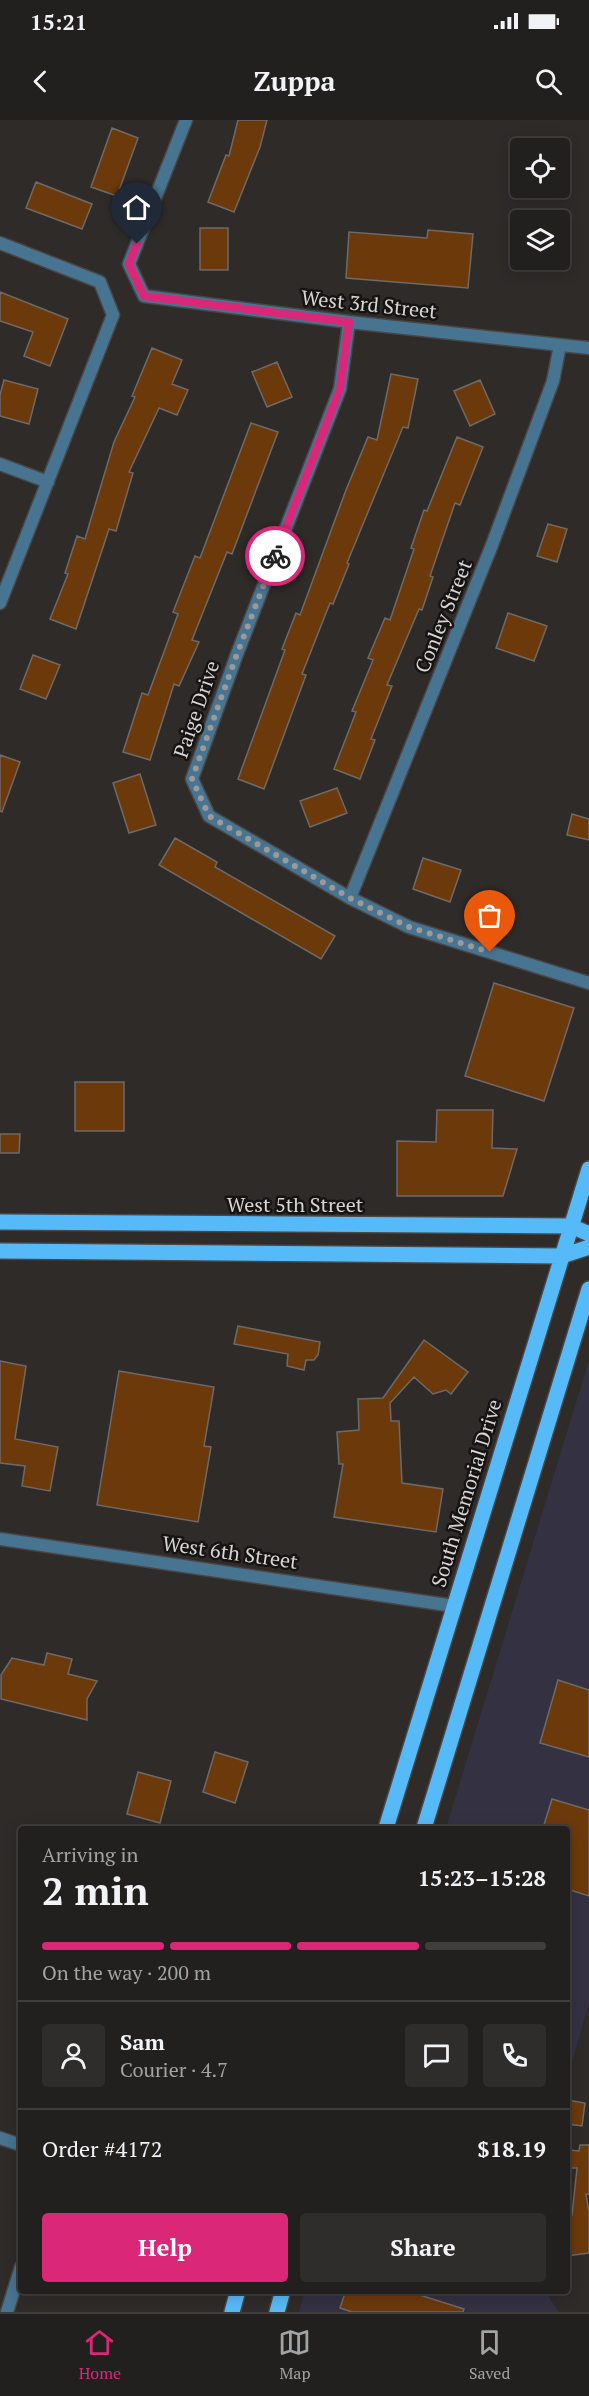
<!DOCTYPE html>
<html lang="en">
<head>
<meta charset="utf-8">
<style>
	body { margin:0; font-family:"PT Serif",serif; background:#2e2d2c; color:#f1f3f6; height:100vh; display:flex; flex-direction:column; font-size:22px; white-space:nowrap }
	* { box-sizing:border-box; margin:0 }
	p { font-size:20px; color:#a2a3a4 }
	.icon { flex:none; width:33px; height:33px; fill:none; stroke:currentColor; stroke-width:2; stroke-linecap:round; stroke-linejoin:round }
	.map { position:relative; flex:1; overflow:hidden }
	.sheet { position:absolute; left:18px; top:1706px; width:552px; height:468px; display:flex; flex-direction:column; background:#22201f; border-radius:6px; box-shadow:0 3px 15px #0003,0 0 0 2px #3f3e3d }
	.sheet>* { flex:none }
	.controls { position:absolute; left:510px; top:18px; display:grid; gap:12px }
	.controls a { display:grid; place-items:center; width:60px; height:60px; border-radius:6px; background:#22201f; box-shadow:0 3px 15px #0003,0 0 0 2px #3f3e3d; font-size:30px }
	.pin { position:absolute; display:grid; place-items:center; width:51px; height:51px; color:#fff; margin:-62px -26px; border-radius:50% 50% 50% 0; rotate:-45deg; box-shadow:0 0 6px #0007 }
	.pin .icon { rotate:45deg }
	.courier { position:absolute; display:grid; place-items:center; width:60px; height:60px; margin:-30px; border:4px solid #db2777; border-radius:50%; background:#fff; color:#222; box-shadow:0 2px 8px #0007 }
	.headline em { font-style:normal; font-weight:800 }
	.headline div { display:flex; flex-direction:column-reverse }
	.headline { display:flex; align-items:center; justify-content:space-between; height:102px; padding:0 24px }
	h1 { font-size:39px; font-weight:800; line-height:45px }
	.bar { display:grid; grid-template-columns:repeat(4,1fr); gap:9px 6px; align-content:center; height:72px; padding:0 24px }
	.bar i { height:8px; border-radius:4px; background:#3f3e3d }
	.bar .on { background:#db2777 }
	.bar p { grid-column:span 4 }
	.line { display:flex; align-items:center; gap:15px; padding:0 24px; border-top:2px solid #3f3e3d }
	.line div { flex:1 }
	.round { display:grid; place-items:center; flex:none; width:63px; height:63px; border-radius:6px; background:#2e2d2c }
	.cta { display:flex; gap:12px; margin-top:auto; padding:12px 24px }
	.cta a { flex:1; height:69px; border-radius:6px; background:#db2777; color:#fff; font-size:24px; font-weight:800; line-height:69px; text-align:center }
	.cta a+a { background:#2e2d2c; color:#f1f3f6 }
	.status { display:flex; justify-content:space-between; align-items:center; height:42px; padding:0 30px; background:#22201f; direction:ltr }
	.status svg { height:16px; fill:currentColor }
	header { display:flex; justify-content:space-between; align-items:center; height:78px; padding:0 24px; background:#22201f; font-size:27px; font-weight:800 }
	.menu { display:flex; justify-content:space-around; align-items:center; height:84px; border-top:2px solid #3f3e3d; background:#22201f; font-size:16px; color:#a2a3a4 }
	.menu a { display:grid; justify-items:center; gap:3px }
	.menu .on { color:#db2777 }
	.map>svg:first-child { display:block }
	.commercial { fill:#343142 }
	.building { fill:#6c390b; stroke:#6e6a68; stroke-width:1.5 }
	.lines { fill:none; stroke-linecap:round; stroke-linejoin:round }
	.street-casing { stroke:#494645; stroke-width:15 }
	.primary-casing { stroke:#494645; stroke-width:18 }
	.street { stroke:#477491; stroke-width:12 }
	.primary { stroke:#57baf8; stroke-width:15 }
	.done { stroke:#9c9a99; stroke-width:6; stroke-dasharray:0 10.8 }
	.route { stroke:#db2777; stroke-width:8 }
	.labels { text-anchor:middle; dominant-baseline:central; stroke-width:5; stroke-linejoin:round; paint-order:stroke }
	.street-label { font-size:20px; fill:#d8d6d5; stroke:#151413 }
</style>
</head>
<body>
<div class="status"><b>15:21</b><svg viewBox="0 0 49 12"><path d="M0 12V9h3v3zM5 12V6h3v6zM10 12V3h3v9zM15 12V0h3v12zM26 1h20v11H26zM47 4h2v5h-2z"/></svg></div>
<header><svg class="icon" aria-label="back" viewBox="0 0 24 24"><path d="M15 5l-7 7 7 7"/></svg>Zuppa<svg class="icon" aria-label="search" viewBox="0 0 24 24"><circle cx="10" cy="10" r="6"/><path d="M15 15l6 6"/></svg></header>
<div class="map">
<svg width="589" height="2192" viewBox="0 0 589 2192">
	<rect width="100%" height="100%" fill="#2e2b29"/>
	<path class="commercial" d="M589,1240V1883L567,1959V1708H446Z
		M305,2170L545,2171L559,2192H299Z"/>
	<path class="building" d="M238,0H267L260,27L234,92L208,82L226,35L229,36Z
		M112,8L138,18L117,76L91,67Z
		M36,62L92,84L82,109L26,88Z
		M200,108H228V150H200Z
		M428,110L473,114L468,168L346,158L349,112L427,118Z
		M0,172L68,199L50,246L24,236L33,212L0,201Z
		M152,228L182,240L172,264L188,270L177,295L159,288L129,352L133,353L116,411L109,409L76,509L50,499L68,454L65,453L77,416L85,419L114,322L135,277L132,276Z
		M277,242L292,277L267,287L252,252Z
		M391,254L418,259L408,308L403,307L347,443L349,444L333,484L330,483L302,554L306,555L264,669L238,659L285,530L282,529L296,493L300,495L346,370L368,317L377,320Z
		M4,260L38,269L29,304L0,296V275Z
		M480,260L495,294L470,306L454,271Z
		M251,303L278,312L232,434L227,432L192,520L199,522L179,566L174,564L150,640L123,632L142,573L148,575L178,494L173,492L195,436L200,438Z
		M457,317L483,327L460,385L455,383L430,456L433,457L422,490L419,489L387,565L392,566L371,619L375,620L360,659L334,649L356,592L352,591L373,540L368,538L385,498L390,500L414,429L411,428L424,390L427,391Z
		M548,404L567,409L557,442L537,436Z
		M508,493L547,506L534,541L496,528Z
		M33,535L60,545L46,579L20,569Z
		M0,635L20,642L2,692L0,691Z
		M140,654L156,705L129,713L113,663Z
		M337,668L347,693L310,707L300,681Z
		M572,694L589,699V720L567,715Z
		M175,718L217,742L215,747L335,816L321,839L159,745Z
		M423,738L461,750L450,782L413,769Z
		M494,863L574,888L544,981L465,956Z
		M75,962H124V1011H75Z
		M437,990H493L492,1028L517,1029L503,1076H397V1021L436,1022Z
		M0,1014H20L19,1033H0Z
		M238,1206L320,1222L318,1235L314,1240H306L304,1250L287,1246L288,1234L234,1224Z
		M424,1220L468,1252L451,1274L446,1270L433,1274L414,1257L390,1283L391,1301H399L402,1363L443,1369L436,1412L334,1397L343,1344H339L337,1312L359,1310L358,1279L383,1278Z
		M0,1241L26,1246L15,1319L58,1327L50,1371L22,1366L25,1346L0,1343Z
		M119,1251L214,1267L204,1326L211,1327L198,1402L97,1385Z
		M47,1533L72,1539L68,1554L97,1561L87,1579V1600L1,1579V1555L12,1538L44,1545Z
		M558,1560L589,1570V1637L540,1623Z
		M215,1632L248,1642L235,1683L203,1672Z
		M138,1652L171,1661L160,1703L127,1694Z
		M552,1679L589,1690V1776L567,1769V1708H543Z
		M567,1980L585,1983L582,2006L567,2004Z
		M580,2025H589V2074H586L589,2092V2133L567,2136V2096L572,2095L577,2048H567L569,2030L579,2031Z
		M346,2170H404L464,2189L463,2192H352L340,2188Z"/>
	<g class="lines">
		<defs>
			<path id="street" d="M186,0L129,144L144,176L349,202L589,228
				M0,123L100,162L113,195L0,483
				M349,202L340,269L237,534L192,659L209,696L350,778L409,807L589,863
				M0,344L48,362
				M350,778L492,425L553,261L560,225
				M0,1419L454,1486
				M0,2018L21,2025
				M7,2192L21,2147"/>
			<path id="primary" d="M0,1102L571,1106L589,1114
				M0,1131L562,1136L589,1127
				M386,1708L589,1049
				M424,1708L589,1169
				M232,2192L238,2170
				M277,2192L283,2170"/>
		</defs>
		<use href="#street" class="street-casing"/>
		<use href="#primary" class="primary-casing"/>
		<use href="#street" class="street"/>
		<use href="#primary" class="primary"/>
	</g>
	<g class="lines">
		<path class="done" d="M275,436L237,534L192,659L209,696L350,778L409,807L490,832"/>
		<path class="route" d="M137,124L129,144L144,176L349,202L340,269L275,436"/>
	</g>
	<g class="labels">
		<g class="street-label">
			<text transform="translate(369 184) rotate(6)">West 3rd Street</text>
			<text transform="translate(443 496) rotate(-68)">Conley Street</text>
			<text transform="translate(196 589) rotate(-71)">Paige Drive</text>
			<text x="295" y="1084">West 5th Street</text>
			<text transform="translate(466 1373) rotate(-73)">South Memorial Drive</text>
			<text transform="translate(230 1432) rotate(8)">West 6th Street</text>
		</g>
	</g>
</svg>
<div class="controls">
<a><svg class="icon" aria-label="locate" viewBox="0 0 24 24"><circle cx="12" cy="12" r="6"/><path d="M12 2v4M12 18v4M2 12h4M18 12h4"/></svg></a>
<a><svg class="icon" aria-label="layers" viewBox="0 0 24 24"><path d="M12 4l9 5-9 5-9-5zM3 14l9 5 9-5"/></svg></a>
</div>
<div class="pin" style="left:490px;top:832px;background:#ea580c"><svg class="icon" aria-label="bag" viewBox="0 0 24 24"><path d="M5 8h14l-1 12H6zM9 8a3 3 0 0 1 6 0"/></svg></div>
<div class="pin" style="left:137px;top:124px;background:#1f2937"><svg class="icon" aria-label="home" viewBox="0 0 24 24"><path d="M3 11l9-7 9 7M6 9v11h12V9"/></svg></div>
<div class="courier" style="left:275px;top:436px"><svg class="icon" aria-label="bike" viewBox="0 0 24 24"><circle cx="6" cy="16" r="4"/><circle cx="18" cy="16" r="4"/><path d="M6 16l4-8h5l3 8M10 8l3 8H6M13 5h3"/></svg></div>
<section class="sheet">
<div class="headline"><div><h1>2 min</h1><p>Arriving in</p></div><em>15:23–15:28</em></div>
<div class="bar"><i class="on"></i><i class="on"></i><i class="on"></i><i></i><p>On the way · 200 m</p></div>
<div class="line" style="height:108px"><a class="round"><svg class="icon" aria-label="person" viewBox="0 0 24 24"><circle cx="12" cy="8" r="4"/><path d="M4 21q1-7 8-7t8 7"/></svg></a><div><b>Sam</b><p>Courier · 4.7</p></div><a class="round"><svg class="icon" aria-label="chat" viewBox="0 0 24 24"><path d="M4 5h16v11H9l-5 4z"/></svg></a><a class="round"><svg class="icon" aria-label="phone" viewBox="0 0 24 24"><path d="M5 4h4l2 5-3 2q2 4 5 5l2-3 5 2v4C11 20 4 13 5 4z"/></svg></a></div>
<div class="line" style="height:78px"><div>Order #4172</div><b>$18.19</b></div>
<div class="cta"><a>Help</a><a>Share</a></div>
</section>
</div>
<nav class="menu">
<a class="on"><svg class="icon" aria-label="home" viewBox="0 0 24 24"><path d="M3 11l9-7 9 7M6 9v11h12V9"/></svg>Home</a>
<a><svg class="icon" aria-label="map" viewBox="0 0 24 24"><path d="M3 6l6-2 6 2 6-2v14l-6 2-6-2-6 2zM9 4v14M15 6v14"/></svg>Map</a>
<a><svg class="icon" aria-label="saved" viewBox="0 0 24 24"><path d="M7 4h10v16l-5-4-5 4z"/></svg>Saved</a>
</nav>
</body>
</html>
